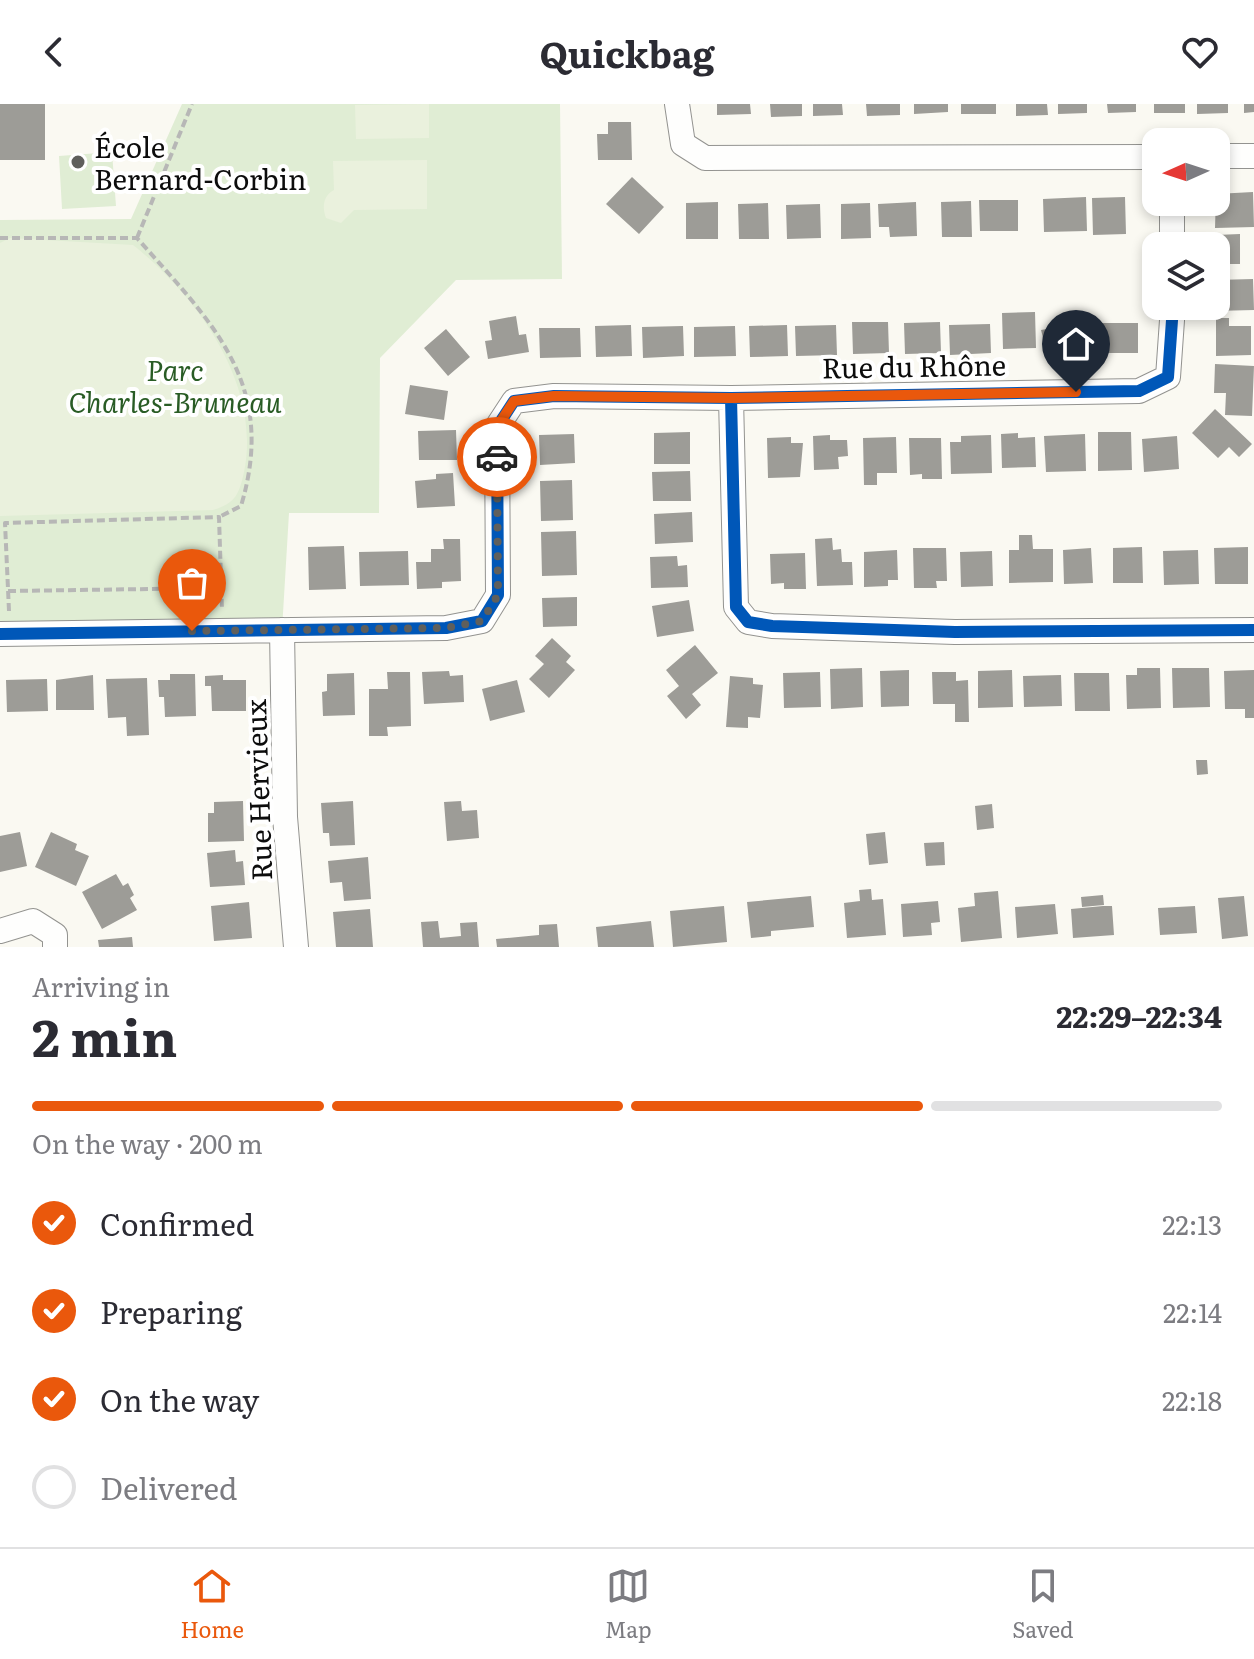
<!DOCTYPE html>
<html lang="en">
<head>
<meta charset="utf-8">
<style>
	body { margin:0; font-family:Literata,serif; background:#f7f7f7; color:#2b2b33; height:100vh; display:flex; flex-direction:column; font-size:30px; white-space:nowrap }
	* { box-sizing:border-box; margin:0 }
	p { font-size:26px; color:#7c7c81 }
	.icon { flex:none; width:44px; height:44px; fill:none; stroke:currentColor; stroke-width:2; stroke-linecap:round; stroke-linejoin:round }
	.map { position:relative; height:843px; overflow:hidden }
	.details { display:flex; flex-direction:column; background:#fff; flex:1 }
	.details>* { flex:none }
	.needle { width:52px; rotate:267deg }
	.tools { position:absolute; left:1142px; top:24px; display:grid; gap:16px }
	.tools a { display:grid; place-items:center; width:88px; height:88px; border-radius:16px; background:#fff; box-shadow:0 4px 12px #0003; font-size:40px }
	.pin { position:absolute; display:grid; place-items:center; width:68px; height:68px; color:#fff; margin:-82px -34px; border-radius:50% 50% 50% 0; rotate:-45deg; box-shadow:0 0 8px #0007 }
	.pin .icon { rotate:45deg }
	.courier { position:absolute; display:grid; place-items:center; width:80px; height:80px; margin:-40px; border:6px solid #ea580c; border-radius:50%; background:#fff; color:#222; box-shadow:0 2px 10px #0007 }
	.headline em { font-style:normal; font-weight:700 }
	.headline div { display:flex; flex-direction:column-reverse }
	.headline { display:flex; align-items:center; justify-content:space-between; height:136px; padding:0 32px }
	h1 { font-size:52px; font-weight:700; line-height:60px }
	.bar { display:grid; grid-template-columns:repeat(4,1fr); gap:12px 8px; align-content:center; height:96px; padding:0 32px }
	.bar i { height:10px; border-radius:6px; background:#e1e1e2 }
	.bar .selected { background:#ea580c }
	.bar p { grid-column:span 4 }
	ol { padding:0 32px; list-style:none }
	li { display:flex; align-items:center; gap:24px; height:88px }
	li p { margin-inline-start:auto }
	li .icon { padding:8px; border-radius:50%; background:#ea580c; color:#fff; stroke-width:4 }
	li:last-child { color:#7c7c81 }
	li i { width:44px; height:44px; border:4px solid #e1e1e2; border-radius:50% }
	header { display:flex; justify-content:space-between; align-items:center; height:104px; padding:0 32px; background:#fff; font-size:36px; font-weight:700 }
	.tab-bar { display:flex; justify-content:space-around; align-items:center; height:112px; border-top:2px solid #e1e1e2; background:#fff; font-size:22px; color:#7c7c81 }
	.tab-bar a { display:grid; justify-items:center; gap:4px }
	.tab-bar .selected { color:#ea580c }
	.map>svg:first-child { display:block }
	.green { fill:#e0edd4 }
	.pitch { fill:#eaf1dd }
	.building { fill:#9d9c97 }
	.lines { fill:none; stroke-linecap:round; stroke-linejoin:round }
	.minor-casing { stroke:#939390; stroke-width:26 }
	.path { stroke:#b7b7b6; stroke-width:4; stroke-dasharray:8 4; stroke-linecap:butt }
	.minor { stroke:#fefefd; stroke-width:24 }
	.cycleway-casing { stroke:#fff; stroke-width:17 }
	.cycleway { stroke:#0057b8; stroke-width:12 }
	.done { stroke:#5f5f5c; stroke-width:8; stroke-dasharray:0 14.4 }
	.route { stroke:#ea580c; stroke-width:10 }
	.poi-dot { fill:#5f5f5c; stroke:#fff; stroke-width:3 }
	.labels { text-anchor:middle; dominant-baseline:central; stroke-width:8; stroke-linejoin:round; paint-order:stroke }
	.poi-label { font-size:28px; fill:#0c0c0c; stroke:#fff; text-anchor:start }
	.street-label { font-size:28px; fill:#0c0c0c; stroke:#fff }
	.park-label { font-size:28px; font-style:italic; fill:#295c25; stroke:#fff }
</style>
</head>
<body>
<header><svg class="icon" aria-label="back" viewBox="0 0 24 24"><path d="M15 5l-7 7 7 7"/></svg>Quickbag<svg class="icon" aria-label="heart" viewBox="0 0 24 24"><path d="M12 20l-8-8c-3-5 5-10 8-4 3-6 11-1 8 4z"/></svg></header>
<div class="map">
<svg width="1254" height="843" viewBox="0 0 1254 843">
	<rect width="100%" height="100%" fill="#faf9f2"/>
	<path class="green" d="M182,0H560L562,175L456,176L380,254L379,409H289L282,526L0,530V116L131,115Z
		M112,48L116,102L62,105L59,52Z"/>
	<path class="pitch" d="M429,0V34L356,35L355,1Z
		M427,56V105L354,106L341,119L326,114C322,103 323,92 334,86L333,57Z
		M10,134L133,141C197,192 262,281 244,368C239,390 236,399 213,406L0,412V139Z"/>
	<path class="building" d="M0,0H45V56H0Z
		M717,0H750L751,10L717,11Z
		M770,0H802V12L771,13Z
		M813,0H842L843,11L813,12Z
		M866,0H900V11L867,12Z
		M914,0H948V8L914,10Z
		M961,0H996V10H961Z
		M1016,0H1047L1048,11L1016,12Z
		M1058,0H1087V9L1058,10Z
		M1107,0H1136V8L1108,9Z
		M1154,0H1185V9H1154Z
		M1197,0H1228V9L1197,10Z
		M1244,0H1254V8L1244,9Z
		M608,18H631L632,56H598L597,30H608Z
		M632,73L664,103L639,130L606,100Z
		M1253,88L1254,123L1215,124L1216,90Z
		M1086,93L1087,127L1044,128L1043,95Z
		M1125,93L1126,130L1093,131L1092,94Z
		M979,96H1018V127H980Z
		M971,97L972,133H942L941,98Z
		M718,98V135H686V99Z
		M916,98L917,132L890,133L889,123H879L878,100Z
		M768,99L769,135H739L738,100Z
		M870,99L871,134L841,135V100Z
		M820,100L821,134L787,135L786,101Z
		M1240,130V160H1216V131Z
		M1253,175L1254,206L1214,207L1216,176Z
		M1035,208L1036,244L1003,245L1002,209Z
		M516,212L519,231L526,230L529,248L488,255L485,237L492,236L489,217Z
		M1216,214H1229V222H1251V251L1216,252Z
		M852,218H888L889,249L853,250Z
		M940,218L941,249L905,250L904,219Z
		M1088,218L1089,248L1047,249L1041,226Z
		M1097,219H1138V249H1097Z
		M990,220L991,249L950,251L949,221Z
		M631,221L632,252L596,253L595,222Z
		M787,221L788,252L750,253L749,222Z
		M836,221L837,251L796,252L795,222Z
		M683,222L684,252L643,254L642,223Z
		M735,222L736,252L694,253V223Z
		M539,224H580L581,253L540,254Z
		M446,225L470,253L448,272L424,244Z
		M1215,260L1254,262L1252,312L1225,311L1226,289H1214Z
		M410,281L448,287L444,316L405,310Z
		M1215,305L1252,340L1239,353L1229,343L1218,354L1192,329Z
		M456,326L457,356H419L418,327Z
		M690,328V360H654V329Z
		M1098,328H1131L1132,366L1098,367Z
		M1018,329V334L1035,333L1036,363L1002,364L1001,330Z
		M574,330L575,359L540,361L539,331Z
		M1085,330L1086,367L1046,368L1044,332Z
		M830,331V336H847L848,352L838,353L839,365L814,366L813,332Z
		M991,331L992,369L951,370L950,338H961V332Z
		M1177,332L1179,365L1144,368L1142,335Z
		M791,333V339H803L800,373L768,374L767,334Z
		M896,333L897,369H877V381H864L863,334Z
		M909,334H941L942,375H922V370L910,371Z
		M690,367L691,397H653L652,368Z
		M453,369L455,402L417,404L415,377L436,375V370Z
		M572,376L573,416L541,417L540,377Z
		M692,408L693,438L655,440L654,410Z
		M576,427L577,471L542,472L541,428Z
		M1019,431H1032L1033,445H1053V478L1009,479V446H1019Z
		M832,434L833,446L841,445L842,458H852L853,481L817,482L815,435Z
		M443,435H460L461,477L442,478V484L417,485L416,458H431V445H444Z
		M344,442L346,485L309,486L308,443Z
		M1142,443L1143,479H1113V444Z
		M1248,443V480H1215L1214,444Z
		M913,444H946L947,477H936L937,484H914Z
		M1091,444L1093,479L1064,480L1063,446Z
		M897,446L898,476H888V482L864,483V448Z
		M1198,446L1199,480L1164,481L1163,447Z
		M408,447L409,481L360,482L359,448Z
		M992,447L993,482L961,483L960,448Z
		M805,449L806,485H784V479L771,480L770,450Z
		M677,452L678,462L687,461L688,483L651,484L650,453Z
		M577,493V522L543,523L542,494Z
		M689,496L694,527L657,533L652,502Z
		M552,534L571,552L566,558L575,566L549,594L529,575L544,560L535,552Z
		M695,541L718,569L692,590L701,601L686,615L667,592L679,582L666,566Z
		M862,564L863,603L831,605L830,565Z
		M1137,564H1160L1161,604L1127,605L1126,571H1137Z
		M1172,564H1209L1210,603L1173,604Z
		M909,566V602L881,603L880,567Z
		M1012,566L1013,603L978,604V567Z
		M1254,566V614H1245V605H1225L1224,567Z
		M449,567L450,572L463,571L464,598L424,600L422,568Z
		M387,568H410L411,622L387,623L388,632H369V585H388Z
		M820,568L821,603L784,604L783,569Z
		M932,568H956V577L968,576L969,618H955V600H933Z
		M354,569L355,611L323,612L322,588L327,587V570Z
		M1074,569H1109L1110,607H1075Z
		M170,570H195L196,612L165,613L164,593H159L158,576H170Z
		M93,571L94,606H56V576Z
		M223,571V576H246V607H212L211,582H205V572Z
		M1061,571L1062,602L1024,603L1023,572Z
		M730,572L753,574V580L763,581L760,614L748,613V624L726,623Z
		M147,574L149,631L127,632L126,613L108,614L106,575Z
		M47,575L48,607L7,608L6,576Z
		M517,576L525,608L490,617L482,585Z
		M1196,656H1207L1208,670L1197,671Z
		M243,697L244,737L208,738V709H214V698Z
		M353,697L355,741L330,742L329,729H323L321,699Z
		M461,697L462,707L477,706L479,734L447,737L444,698Z
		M992,700L994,724L977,726L975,702Z
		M20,728L27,762L0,768V732Z
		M51,728L77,740L75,746L89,752L76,782L35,763Z
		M885,728L888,759L869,761L866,730Z
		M944,738L945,761L926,762L924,739Z
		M235,746L236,758L243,757L245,781L210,783L207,749Z
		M368,753L371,795L344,797L342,778L330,779L328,757Z
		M116,770L123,782L128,779L134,791L130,794L137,806L102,825L82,788Z
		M871,785L872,796L883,795L886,831L847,834L844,799L860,797L859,786Z
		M998,787L1002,834L961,838L958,804L975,802L974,789Z
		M1103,791L1104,801L1082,803L1081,793Z
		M811,792L814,823L771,827V832L751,834L747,798Z
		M1244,792L1248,832L1222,835L1218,794Z
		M938,797L940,818L931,819L932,831L903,833L901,800Z
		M249,798L252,834L214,837L211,802Z
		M1055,800L1058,830L1017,834L1015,803Z
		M724,802L727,838L673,843L670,807Z
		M1103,802H1112L1114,831L1073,834L1071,805Z
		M1195,802L1197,829L1160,831L1158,804Z
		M370,805L373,843H336L333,808Z
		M438,817L440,834L461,832L460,819L477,818L479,843H423L421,818Z
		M651,817L654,843H598L596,823Z
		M557,820L559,843H497L496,835L539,831V821Z
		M132,833L133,843H99L98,836Z"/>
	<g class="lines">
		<defs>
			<path id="minor" d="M677,0L683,40L705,54L1156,53
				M1216,52H1254
				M1172,98V142
				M731,294L736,503L748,518L772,522L955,528L1254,526
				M282,526L285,713L296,843
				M0,530L446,524L482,517L498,491L497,323L514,297L554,292L731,294L1139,287L1168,273L1173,202
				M0,827L33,817L55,831V843"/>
		</defs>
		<use href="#minor" class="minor-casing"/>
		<path class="path" d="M0,134H137C212,219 278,279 241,402L219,413
			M137,134L192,0
			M8,487L221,484
			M9,507L5,419L219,413L222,506"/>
		<use href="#minor" class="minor"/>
		<defs>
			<path id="cycleway" d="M731,294L736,503L748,518L772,522L955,528L1254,526
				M0,530L446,524L482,517L498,491L497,323L514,297L554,292L731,294L1139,287L1168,273L1173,202"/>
		</defs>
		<use href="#cycleway" class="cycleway-casing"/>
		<use href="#cycleway" class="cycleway"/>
	</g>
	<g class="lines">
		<path class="done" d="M192,527L446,524L482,517L498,491L497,353"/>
		<path class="route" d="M497,353V323L514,297L554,292L731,294L1076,288"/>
	</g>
	<circle class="poi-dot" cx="78" cy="58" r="8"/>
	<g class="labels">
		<g class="poi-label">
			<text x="94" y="42">École<tspan x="94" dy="32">Bernard-Corbin</tspan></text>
		</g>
		<g class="street-label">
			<text transform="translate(914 261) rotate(-1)">Rue du Rhône</text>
			<text transform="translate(257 686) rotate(-92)">Rue Hervieux</text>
		</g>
		<g class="park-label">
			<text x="175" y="265">Parc<tspan x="175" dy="32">Charles-Bruneau</tspan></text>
		</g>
	</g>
</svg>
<div class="tools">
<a><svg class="needle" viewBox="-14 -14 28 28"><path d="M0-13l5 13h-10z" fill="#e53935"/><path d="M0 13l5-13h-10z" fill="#7c7c81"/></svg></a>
<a><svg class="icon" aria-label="layers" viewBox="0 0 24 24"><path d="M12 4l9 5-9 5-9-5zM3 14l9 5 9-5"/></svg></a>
</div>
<div class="pin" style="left:192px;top:527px;background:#ea580c"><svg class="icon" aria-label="bag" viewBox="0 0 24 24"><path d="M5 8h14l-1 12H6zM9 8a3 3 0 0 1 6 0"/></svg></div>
<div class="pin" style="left:1076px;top:288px;background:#1f2937"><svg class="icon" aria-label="home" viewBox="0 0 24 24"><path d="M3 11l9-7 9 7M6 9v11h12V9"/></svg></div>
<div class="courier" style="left:497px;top:353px"><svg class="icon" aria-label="car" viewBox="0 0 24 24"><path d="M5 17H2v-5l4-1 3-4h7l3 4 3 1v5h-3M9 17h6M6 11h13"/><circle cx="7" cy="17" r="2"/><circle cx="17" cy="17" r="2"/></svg></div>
</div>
<section class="details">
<div class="headline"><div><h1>2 min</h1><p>Arriving in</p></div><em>22:29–22:34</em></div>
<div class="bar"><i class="selected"></i><i class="selected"></i><i class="selected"></i><i></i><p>On the way · 200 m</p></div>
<ol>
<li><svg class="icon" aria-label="check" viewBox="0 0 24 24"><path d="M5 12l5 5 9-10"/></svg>Confirmed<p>22:13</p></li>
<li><svg class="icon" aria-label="check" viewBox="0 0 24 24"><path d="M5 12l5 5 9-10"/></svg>Preparing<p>22:14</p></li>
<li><svg class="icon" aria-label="check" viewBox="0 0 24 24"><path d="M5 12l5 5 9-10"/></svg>On the way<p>22:18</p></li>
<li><i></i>Delivered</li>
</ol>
</section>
<nav class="tab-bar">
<a class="selected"><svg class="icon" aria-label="home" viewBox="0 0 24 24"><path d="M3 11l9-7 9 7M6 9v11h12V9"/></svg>Home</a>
<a><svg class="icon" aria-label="map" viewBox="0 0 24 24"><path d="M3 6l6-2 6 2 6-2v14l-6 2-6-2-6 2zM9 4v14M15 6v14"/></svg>Map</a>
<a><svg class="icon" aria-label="saved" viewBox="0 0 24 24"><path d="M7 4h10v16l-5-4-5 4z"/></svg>Saved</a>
</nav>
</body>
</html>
